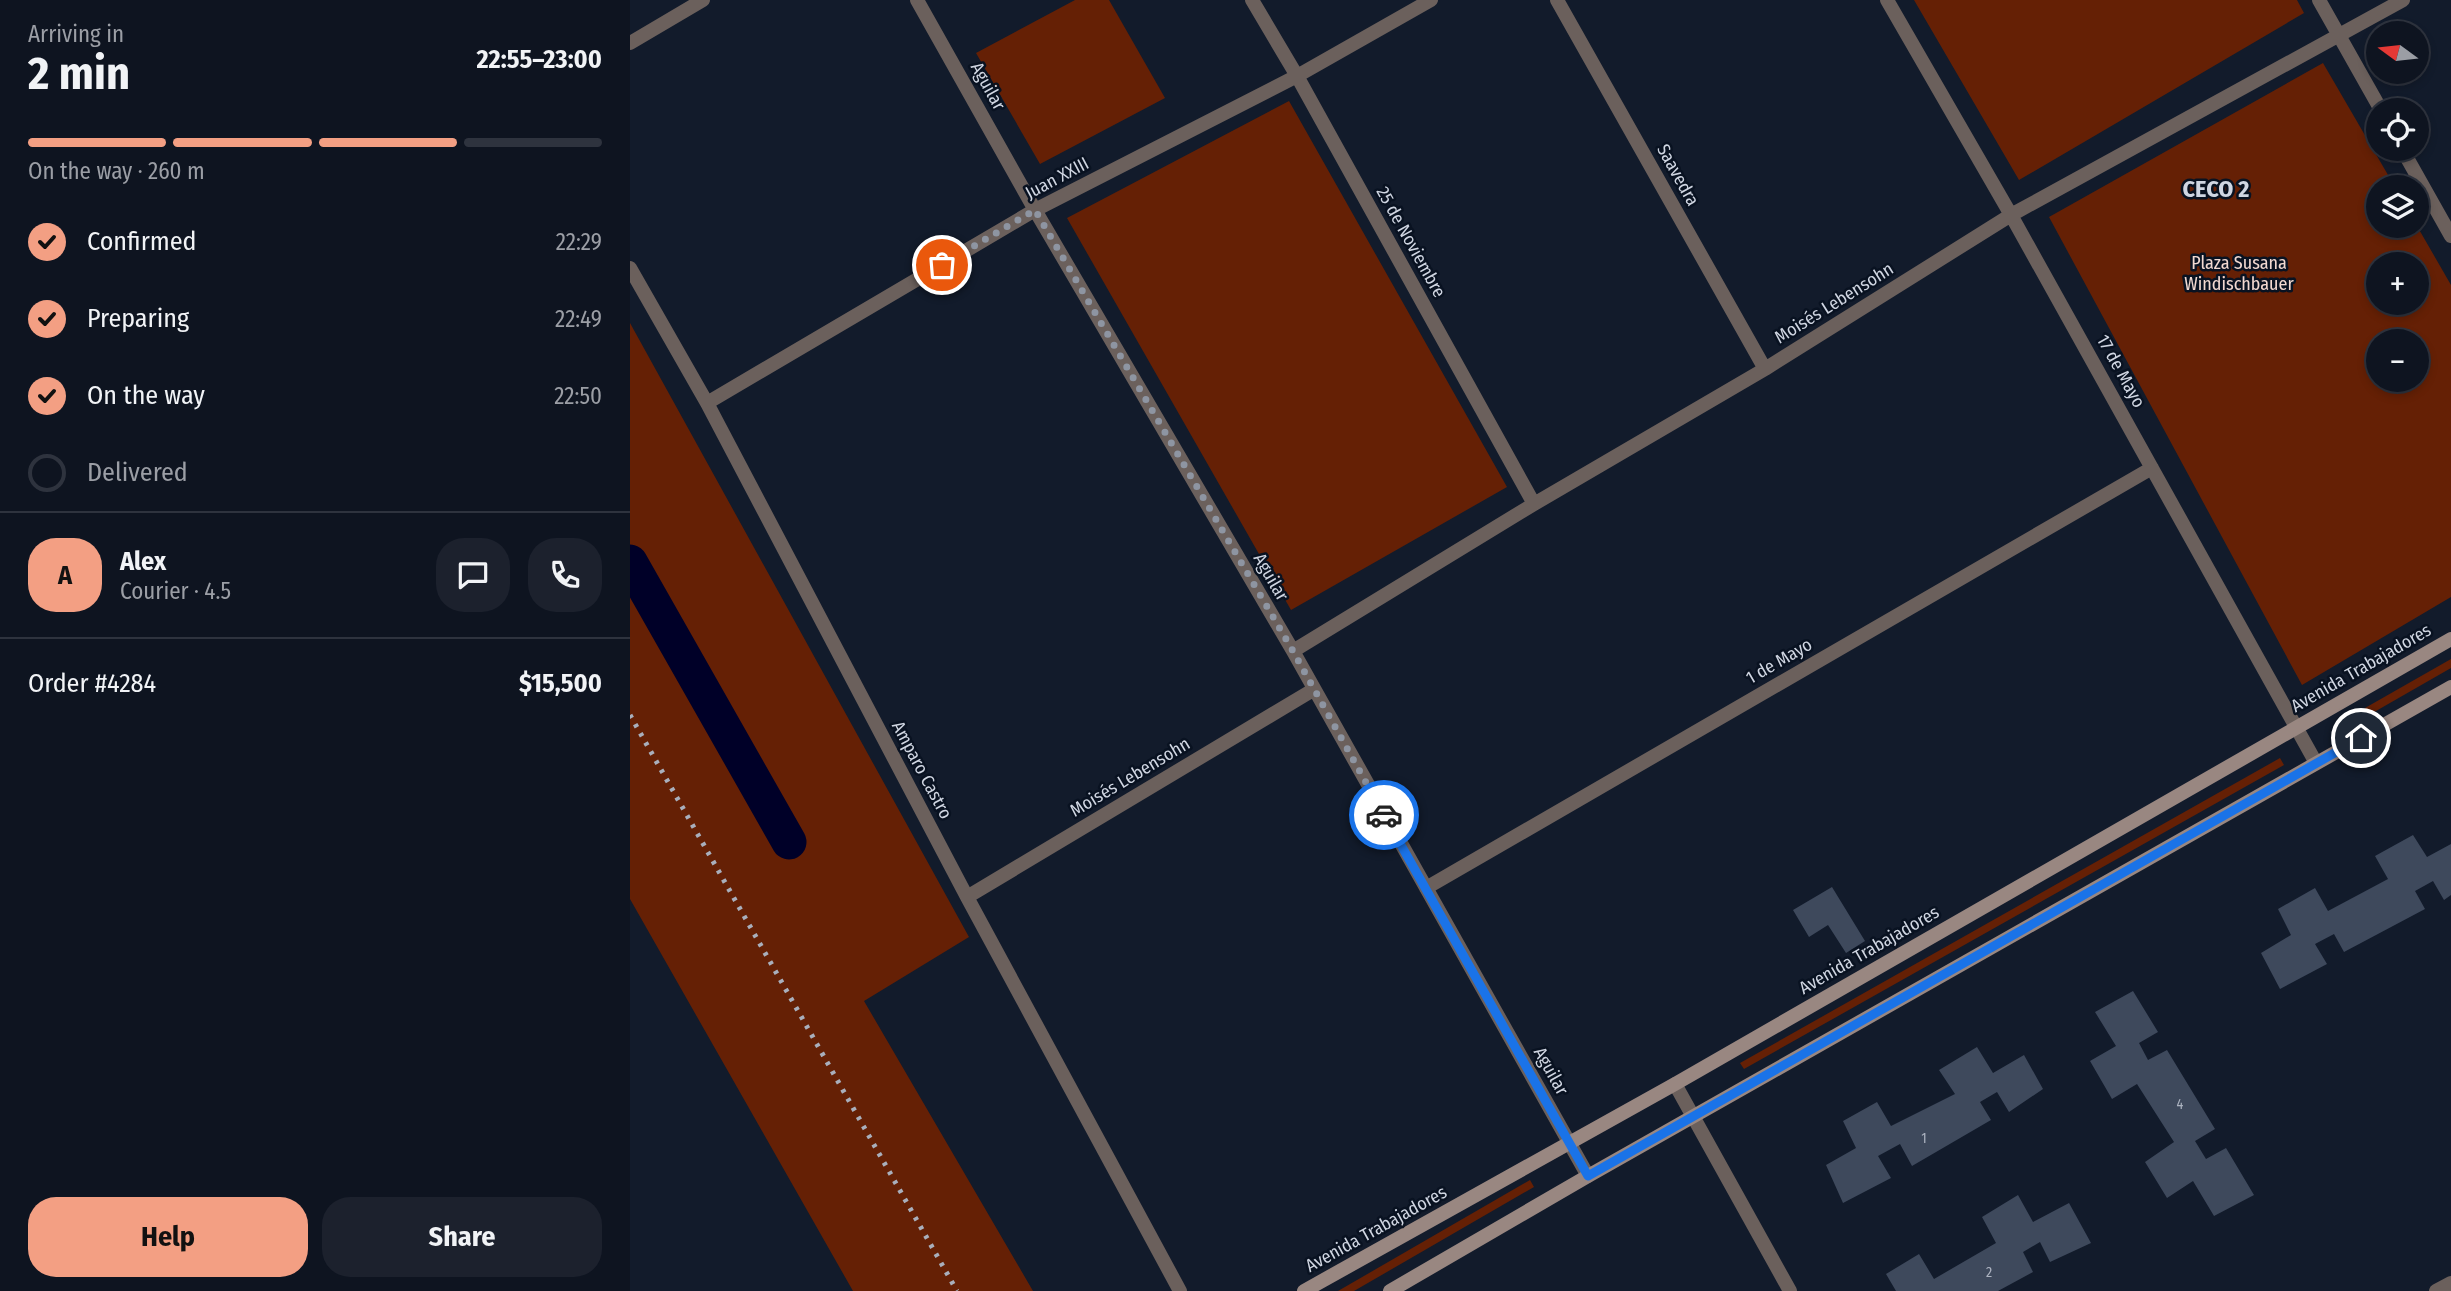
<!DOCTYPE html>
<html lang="en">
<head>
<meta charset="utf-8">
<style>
	body { margin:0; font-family:"Fira Sans Condensed",sans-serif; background:#1c212d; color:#f1f3f6; height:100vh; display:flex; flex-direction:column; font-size:26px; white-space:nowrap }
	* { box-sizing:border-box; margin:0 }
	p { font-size:23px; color:#9b9ea5 }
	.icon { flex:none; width:38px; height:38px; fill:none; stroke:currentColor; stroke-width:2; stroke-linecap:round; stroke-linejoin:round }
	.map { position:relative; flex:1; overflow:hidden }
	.drawer { display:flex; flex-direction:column; background:#0e1420; width:630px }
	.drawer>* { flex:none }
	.needle { width:46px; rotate:285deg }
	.fabs { position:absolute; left:1736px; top:21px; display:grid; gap:14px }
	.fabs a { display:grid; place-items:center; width:63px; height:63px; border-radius:50%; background:#0e1420; box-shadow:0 4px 10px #0003,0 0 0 2px #2e333e; font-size:35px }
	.pin { position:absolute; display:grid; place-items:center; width:60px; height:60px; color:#fff; margin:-30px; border:4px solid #fff; border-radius:50%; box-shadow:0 2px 7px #0007 }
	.courier { position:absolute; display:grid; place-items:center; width:70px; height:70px; margin:-35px; border:5px solid #1a73e8; border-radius:50%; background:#fff; color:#222; box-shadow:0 2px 9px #0007 }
	.head em { font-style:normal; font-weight:700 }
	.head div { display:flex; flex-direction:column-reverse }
	.head { display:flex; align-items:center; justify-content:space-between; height:119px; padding:0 28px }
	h1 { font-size:46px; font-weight:700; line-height:52px }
	.bar { display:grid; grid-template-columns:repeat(4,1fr); gap:10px 7px; align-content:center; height:84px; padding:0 28px }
	.bar i { height:9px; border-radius:5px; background:#2e333e }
	.bar .on { background:#f39f83 }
	.bar p { grid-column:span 4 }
	.line { display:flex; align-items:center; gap:18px; padding:0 28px; border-top:2px solid #2e333e }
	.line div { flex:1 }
	.round { display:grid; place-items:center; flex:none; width:74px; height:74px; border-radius:28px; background:#1c212d }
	ol { padding:0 28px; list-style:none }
	li { display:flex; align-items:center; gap:21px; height:77px }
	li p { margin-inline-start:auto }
	li .icon { padding:7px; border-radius:50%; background:#f39f83; color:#111; stroke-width:4 }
	li:last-child { color:#9b9ea5 }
	li i { width:38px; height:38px; border:4px solid #2e333e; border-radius:50% }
	.button { display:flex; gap:14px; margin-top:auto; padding:14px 28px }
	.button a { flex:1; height:80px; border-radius:28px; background:#f39f83; color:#111; font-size:28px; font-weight:700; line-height:80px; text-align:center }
	.button a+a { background:#1c212d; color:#f1f3f6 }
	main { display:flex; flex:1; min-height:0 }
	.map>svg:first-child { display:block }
	.green { fill:#652005; fill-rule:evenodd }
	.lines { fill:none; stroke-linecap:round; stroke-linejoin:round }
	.canal { stroke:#000028; stroke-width:35 }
	.building { fill:#3e495c }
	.street { stroke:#6b605c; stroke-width:14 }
	.secondary { stroke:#998781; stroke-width:14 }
	.rail { stroke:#a9afbc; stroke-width:5; stroke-dasharray:3.5 7; stroke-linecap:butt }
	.done { stroke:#8e95a2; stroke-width:7; stroke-dasharray:0 12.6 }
	.route { stroke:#1a73e8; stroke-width:9 }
	.labels { text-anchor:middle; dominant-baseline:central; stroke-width:5; stroke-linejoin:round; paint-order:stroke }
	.number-label { font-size:14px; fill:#acb3c0 }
	.street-label { font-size:18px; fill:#d0d6e2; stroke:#091221 }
	.park-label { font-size:18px; fill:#f2d9d1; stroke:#091221 }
	.district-label { font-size:24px; font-weight:bold; fill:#d0d6e2; stroke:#091221 }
</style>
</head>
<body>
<main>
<section class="drawer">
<div class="head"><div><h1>2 min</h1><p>Arriving in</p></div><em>22:55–23:00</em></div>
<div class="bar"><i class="on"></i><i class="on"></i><i class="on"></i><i></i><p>On the way · 260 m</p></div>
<ol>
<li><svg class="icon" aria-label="check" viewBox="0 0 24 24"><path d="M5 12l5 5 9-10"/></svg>Confirmed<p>22:29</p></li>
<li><svg class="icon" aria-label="check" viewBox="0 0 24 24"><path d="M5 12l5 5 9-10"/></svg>Preparing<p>22:49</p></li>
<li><svg class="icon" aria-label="check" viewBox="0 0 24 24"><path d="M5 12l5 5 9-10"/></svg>On the way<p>22:50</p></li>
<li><i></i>Delivered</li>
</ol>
<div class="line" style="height:126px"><b class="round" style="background:#f39f83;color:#111">A</b><div><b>Alex</b><p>Courier · 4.5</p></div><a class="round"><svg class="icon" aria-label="chat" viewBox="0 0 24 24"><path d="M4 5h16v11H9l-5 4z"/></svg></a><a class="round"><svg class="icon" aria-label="phone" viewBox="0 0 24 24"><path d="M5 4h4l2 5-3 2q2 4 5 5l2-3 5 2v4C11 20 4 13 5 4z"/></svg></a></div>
<div class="line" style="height:91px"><div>Order #4284</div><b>$15,500</b></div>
<div class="button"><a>Help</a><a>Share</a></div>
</section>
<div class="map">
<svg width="1821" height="1291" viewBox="0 0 1821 1291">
	<rect width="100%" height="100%" fill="#121b2b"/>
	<path class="green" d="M445,0H479L535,98L410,164L346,53Z
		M1284,0H1667L1674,13L1389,180Z
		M1693,63L1765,187H1748V226H1787L1821,285V597L1672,685L1419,217ZM1787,264V303H1748V264ZM1787,341V380H1748V341Z
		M659,101L877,487L661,610L437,218Z
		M0,323L339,937L234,1001L403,1291H223L0,899Z
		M1821,659V668L1739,715L1735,708Z
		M1650,758L1654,765L1114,1069L1110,1063Z
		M900,1180L904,1187L724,1291H708Z"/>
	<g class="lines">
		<path class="canal" d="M0,562L159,842"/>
	</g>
	<path class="building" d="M1783,835L1797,857L1821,844V895L1814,900L1803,881L1785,891L1795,909L1714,952L1704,934L1685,944L1697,964L1650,989L1631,953L1661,935L1648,909L1685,888L1698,911L1758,879L1745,856Z
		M1202,887L1235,941L1216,953L1198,925L1179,937L1163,910Z
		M1503,991L1528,1032L1509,1043L1518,1060L1537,1050L1585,1129L1565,1141L1576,1159L1596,1148L1624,1195L1584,1216L1563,1181L1537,1198L1515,1162L1544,1142L1507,1084L1482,1099L1460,1061L1486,1046L1465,1012Z
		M1347,1047L1363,1073L1394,1055L1413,1089L1379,1112L1367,1092L1350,1102L1361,1120L1282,1166L1270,1144L1248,1156L1261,1178L1213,1203L1196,1165L1226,1148L1213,1121L1247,1102L1261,1126L1325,1094L1309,1070Z
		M1388,1195L1403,1222L1439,1203L1461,1243L1420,1262L1410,1242L1393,1252L1403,1272L1368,1291H1266L1256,1274L1289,1254L1304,1279L1366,1243L1352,1217Z"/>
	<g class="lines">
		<path class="street" d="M287,0L405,210L663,651L958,1176
			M622,0L667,76L904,504
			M927,0L1135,369
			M1257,0L1381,215L1686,763
			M1689,0L1751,110
			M0,43L73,0
			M1772,149L1821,236
			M0,268L77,403L337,897L550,1291
			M77,403L405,210L667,76L801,0
			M663,651L904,504L1135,369L1381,215L1773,0
			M796,888L1522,468
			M337,897L683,690
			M1045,1084L1160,1291
			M1806,1291L1821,1283"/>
		<path class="secondary" d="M674,1291L1045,1084L1821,639
			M760,1291L958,1176L1821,687"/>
		<path class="rail" d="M0,715L327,1291"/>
	</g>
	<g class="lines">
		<path class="done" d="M312,265L405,210L663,651L754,815"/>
		<path class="route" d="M754,815L958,1176L1731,738"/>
	</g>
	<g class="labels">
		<g class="number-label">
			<text x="1550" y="1104">4</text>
			<text x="1294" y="1138">1</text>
			<text x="1359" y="1272">2</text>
		</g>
		<g class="street-label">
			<text transform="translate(358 86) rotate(61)">Aguilar</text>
			<text transform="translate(1048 175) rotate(61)">Saavedra</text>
			<text transform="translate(427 178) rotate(-28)">Juan XXIII</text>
			<text transform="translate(781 242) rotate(61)">25 de Noviembre</text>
			<text transform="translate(1204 303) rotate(-32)">Moisés Lebensohn</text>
			<text transform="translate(1491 371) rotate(61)">17 de Mayo</text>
			<text transform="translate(641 577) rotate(60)">Aguilar</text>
			<text transform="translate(1149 661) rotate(-30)">1 de Mayo</text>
			<text transform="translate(1731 668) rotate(-30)">Avenida Trabajadores</text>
			<text transform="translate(292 770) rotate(62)">Amparo Castro</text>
			<text transform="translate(500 777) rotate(-31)">Moisés Lebensohn</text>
			<text transform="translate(1239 950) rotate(-30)">Avenida Trabajadores</text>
			<text transform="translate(921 1071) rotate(61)">Aguilar</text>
			<text transform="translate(746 1229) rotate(-29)">Avenida Trabajadores</text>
		</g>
		<g class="park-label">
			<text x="1609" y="263">Plaza Susana<tspan x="1609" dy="21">Windischbauer</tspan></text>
		</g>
		<g class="district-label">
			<text x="1586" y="189">CECO 2</text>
		</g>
	</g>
</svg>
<div class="fabs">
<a><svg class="needle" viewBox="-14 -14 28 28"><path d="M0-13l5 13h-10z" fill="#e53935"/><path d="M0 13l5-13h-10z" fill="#9b9ea5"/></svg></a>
<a><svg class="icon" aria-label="locate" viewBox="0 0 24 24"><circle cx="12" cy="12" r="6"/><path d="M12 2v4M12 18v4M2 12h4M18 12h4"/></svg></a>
<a><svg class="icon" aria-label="layers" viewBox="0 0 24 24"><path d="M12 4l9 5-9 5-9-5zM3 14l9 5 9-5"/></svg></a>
<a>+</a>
<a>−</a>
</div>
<div class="pin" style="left:312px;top:265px;background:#ea580c"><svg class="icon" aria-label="bag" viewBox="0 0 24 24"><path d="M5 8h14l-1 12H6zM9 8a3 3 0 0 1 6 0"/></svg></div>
<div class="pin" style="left:1731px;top:738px;background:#1f2937"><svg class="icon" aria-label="home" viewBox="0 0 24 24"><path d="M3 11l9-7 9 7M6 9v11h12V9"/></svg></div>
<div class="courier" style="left:754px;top:815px"><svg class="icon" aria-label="car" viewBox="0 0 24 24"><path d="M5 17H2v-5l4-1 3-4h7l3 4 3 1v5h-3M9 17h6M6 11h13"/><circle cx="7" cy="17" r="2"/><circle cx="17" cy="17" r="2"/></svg></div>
</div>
</main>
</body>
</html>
